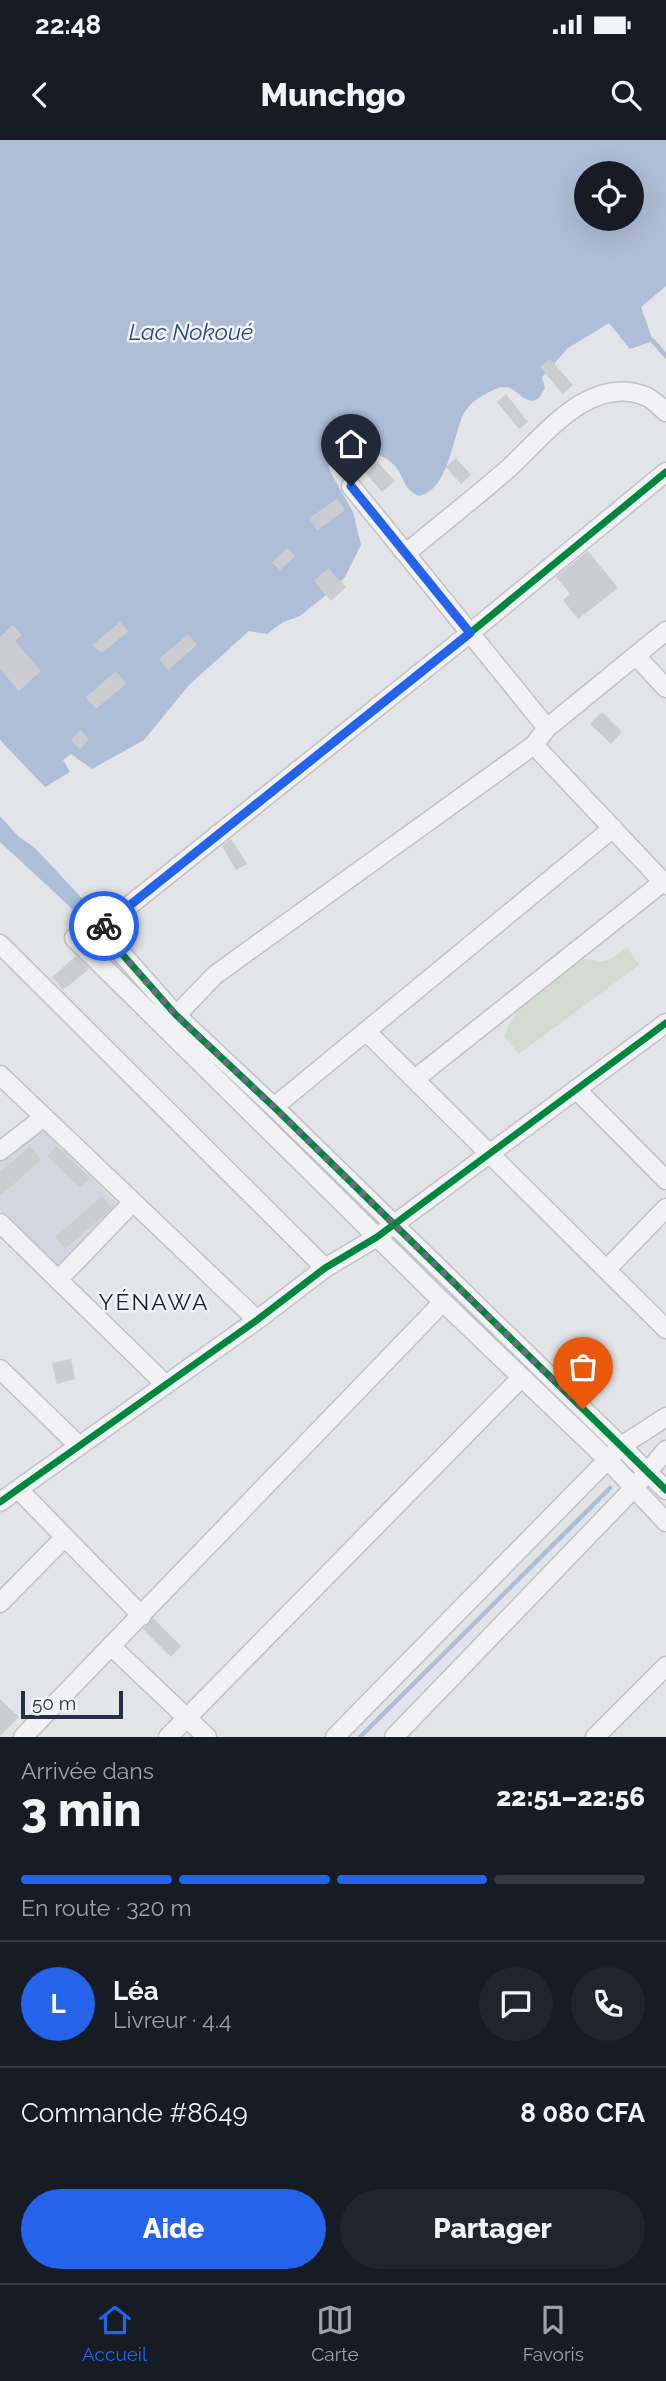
<!DOCTYPE html>
<html lang="fr">
<head>
<meta charset="utf-8">
<style>
	body { margin:0; font-family:Raleway,sans-serif; background:#20242c; color:#f1f3f6; height:100vh; display:flex; flex-direction:column; font-size:26px; white-space:nowrap }
	* { box-sizing:border-box; margin:0 }
	p { font-size:23px; color:#9ea1a6 }
	.icon { flex:none; width:38px; height:38px; fill:none; stroke:currentColor; stroke-width:2; stroke-linecap:round; stroke-linejoin:round }
	.map { position:relative; height:1597px; overflow:hidden }
	.details { display:flex; flex-direction:column; background:#171b24; flex:1 }
	.details>* { flex:none }
	.controls { position:absolute; left:574px; top:21px; display:grid; gap:14px }
	.controls a { display:grid; place-items:center; width:70px; height:70px; border-radius:50%; background:#171b24; box-shadow:0 7px 28px #0002; font-size:35px }
	.scale { position:absolute; left:21px; bottom:18px; width:102px; box-sizing:border-box; padding-left:7px; border:4px solid #272f44; border-top:0; font-size:19px; line-height:24px; white-space:nowrap; color:#272f44; -webkit-text-stroke:5px #f0f3f8; paint-order:stroke }
	.pin { position:absolute; display:grid; place-items:center; width:60px; height:60px; color:#fff; margin:-72px -30px; border-radius:50% 50% 50% 0; rotate:-45deg; box-shadow:0 0 7px #0007 }
	.pin .icon { rotate:45deg }
	.courier { position:absolute; display:grid; place-items:center; width:70px; height:70px; margin:-35px; border:5px solid #2563eb; border-radius:50%; background:#fff; color:#222; box-shadow:0 2px 9px #0007 }
	.headline em { font-style:normal; font-weight:800 }
	.headline div { display:flex; flex-direction:column-reverse }
	.headline { display:flex; align-items:center; justify-content:space-between; height:119px; padding:0 21px }
	h1 { font-size:46px; font-weight:800; line-height:52px }
	.bar { display:grid; grid-template-columns:repeat(4,1fr); gap:10px 7px; align-content:center; height:84px; padding:0 21px }
	.bar i { height:9px; border-radius:5px; background:#363941 }
	.bar .on { background:#2563eb }
	.bar p { grid-column:span 4 }
	.line { display:flex; align-items:center; gap:18px; padding:0 21px; border-top:2px solid #363941 }
	.line div { flex:1 }
	.round { display:grid; place-items:center; flex:none; width:74px; height:74px; border-radius:37px; background:#20242c }
	.cta { display:flex; gap:14px; margin-top:auto; padding:14px 21px }
	.cta a { flex:1; height:80px; border-radius:42px; background:#2563eb; color:#fff; font-size:28px; font-weight:800; line-height:80px; text-align:center }
	.cta a+a { background:#20242c; color:#f1f3f6 }
	.status { display:flex; justify-content:space-between; align-items:center; height:49px; padding:0 35px; background:#171b24; direction:ltr }
	.status svg { height:19px; fill:currentColor }
	header { display:flex; justify-content:space-between; align-items:center; height:91px; padding:0 21px; background:#171b24; font-size:32px; font-weight:800 }
	.dock { display:flex; justify-content:space-around; align-items:center; height:98px; border-top:2px solid #363941; background:#171b24; font-size:19px; color:#9ea1a6 }
	.dock a { display:grid; justify-items:center; gap:4px }
	.dock .on { color:#2563eb }
	.map>svg:first-child { display:block }
	.built { fill:#d3d7df }
	.green { fill:#d2dcd2 }
	.water { fill:#aebed6; fill-rule:evenodd }
	.lines { fill:none; stroke-linecap:round; stroke-linejoin:round }
	.stream { stroke:#aebed6; stroke-width:4.5 }
	.building { fill:#cbcdd1 }
	.minor-casing { stroke:#c1c2c6; stroke-width:21 }
	.minor { stroke:#f2f2f4; stroke-width:18 }
	.cycleway-casing { stroke:#f0f3f8; stroke-width:11 }
	.cycleway { stroke:#00873e; stroke-width:7 }
	.done { stroke:#696e7d; stroke-width:7; stroke-dasharray:0 12.6 }
	.route { stroke:#2563eb; stroke-width:9 }
	.labels { text-anchor:middle; dominant-baseline:central; stroke-width:5; stroke-linejoin:round; paint-order:stroke }
	.water-label { font-size:23px; font-style:italic; fill:#2c497d; stroke:#f0f3f8 }
	.neighbourhood-label { font-size:23px; letter-spacing:2px; fill:#192035; stroke:#f0f3f8 }
</style>
</head>
<body>
<div class="status"><b>22:48</b><svg viewBox="0 0 49 12"><path d="M0 12V9h3v3zM5 12V6h3v6zM10 12V3h3v9zM15 12V0h3v12zM26 1h20v11H26zM47 4h2v5h-2z"/></svg></div>
<header><svg class="icon" aria-label="back" viewBox="0 0 24 24"><path d="M15 5l-7 7 7 7"/></svg>Munchgo<svg class="icon" aria-label="search" viewBox="0 0 24 24"><circle cx="10" cy="10" r="6"/><path d="M15 15l6 6"/></svg></header>
<div class="map">
<svg width="666" height="1597" viewBox="0 0 666 1597">
	<rect width="100%" height="100%" fill="#e3e4e8"/>
	<path class="built" d="M41,988L120,1066L60,1128L0,1070V1019Z"/>
	<path class="green" d="M627,807L639,825L519,914L505,897C510,868 554,830 581,820C589,817 595,822 603,821C612,820 620,812 627,807Z"/>
	<path class="water" d="M0,0H666V146L641,167L653,201L630,209L609,183L568,208L542,237L545,248L539,258L533,261C521,260 515,247 504,247C499,247 494,250 489,252C479,257 470,263 464,273C452,296 450,349 419,356C402,348 405,338 395,326C380,308 350,308 332,320L329,327L331,333L353,372L361,405L345,437L330,452L300,476L283,482L267,494L249,491L189,545L144,600L92,629L71,614L63,620L70,632L45,647L0,600ZM586,33H632V79H586Z
		M0,676L18,696L35,708L91,768L81,777L0,702Z"/>
	<g class="lines">
		<path class="stream" d="M653,201L666,216
			M81,769L95,787
			M138,844L151,862
			M360,1597L610,1348"/>
	</g>
	<path class="building" d="M550,219L573,245L563,254L540,227Z
		M506,254L528,282L519,289L497,262Z
		M358,313L368,325L355,335H349L342,326Z
		M456,318L471,335L461,344L446,327Z
		M375,319L395,341L382,352L363,330Z
		M337,359L345,370L317,390L309,378Z
		M287,408L295,416L280,430L272,423Z
		M588,411L618,448L578,479L563,460L570,454L556,437Z
		M328,428L346,447L331,461L314,441Z
		M120,482L129,491L102,513L92,505Z
		M13,485L22,495L15,501L41,531L19,551L0,529V497Z
		M188,494L197,505L168,530L159,519Z
		M116,531L126,544L96,569L86,557Z
		M602,572L622,592L611,604L590,584Z
		M80,590L89,599L80,609L71,600Z
		M231,699L247,724L236,730L222,706Z
		M76,816L89,829L63,850L52,837Z
		M30,1006L41,1020L0,1056V1032Z
		M56,1006L90,1038L80,1048L47,1016Z
		M102,1056L112,1068L65,1109L55,1097Z
		M71,1219L75,1239L57,1244L52,1223Z
		M153,1478L181,1506L171,1517L143,1489Z
		M0,1559L19,1577L0,1596Z"/>
	<g class="lines">
		<defs>
			<path id="minor" d="M666,332L470,493L100,789L176,875L274,967L666,1350
				M351,346L547,588
				M406,413C440,385 476,357 510,327C544,296 590,234 645,256C653,259 659,266 666,272
				M636,516L666,548
				M534,605L666,745
				M74,798L443,1162L607,1319L666,1382
				M0,804L325,1128
				M170,882L215,835L534,605L547,588L666,491
				M367,892L666,1189
				M0,935L257,1180
				M415,939L663,742
				M576,949L666,1040
				M274,967L613,688
				M0,1011L44,977
				M0,1083L166,1245
				M607,1129L666,1068
				M58,1140L133,1062
				M0,1229L79,1306
				M18,1349L142,1476
				M0,1362L257,1180L325,1128L377,1097L666,883
				M0,1463L65,1397
				M111,1506L207,1597
				M23,1597L443,1162
				M168,1597L521,1238
				M335,1597L621,1306L666,1277
				M394,1597L633,1349L666,1310
				M595,1597L666,1526"/>
		</defs>
		<use href="#minor" class="minor-casing"/>
		<use href="#minor" class="minor"/>
		<defs>
			<path id="cycleway" d="M666,332L470,493L100,789L176,875L274,967L666,1350
				M0,1362L257,1180L325,1128L377,1097L666,883"/>
		</defs>
		<use href="#cycleway" class="cycleway-casing"/>
		<use href="#cycleway" class="cycleway"/>
	</g>
	<g class="lines">
		<path class="done" d="M104,786L100,789L176,875L274,967L583,1269"/>
		<path class="route" d="M104,786L470,493L351,346"/>
	</g>
	<g class="labels">
		<g class="water-label">
			<text x="191" y="191">Lac Nokoué</text>
		</g>
		<g class="neighbourhood-label">
			<text x="154" y="1161">YÉNAWA</text>
		</g>
	</g>
</svg>
<div class="controls">
<a><svg class="icon" aria-label="locate" viewBox="0 0 24 24"><circle cx="12" cy="12" r="6"/><path d="M12 2v4M12 18v4M2 12h4M18 12h4"/></svg></a>
</div>
<div class="scale">50 m</div>
<div class="pin" style="left:583px;top:1269px;background:#ea580c"><svg class="icon" aria-label="bag" viewBox="0 0 24 24"><path d="M5 8h14l-1 12H6zM9 8a3 3 0 0 1 6 0"/></svg></div>
<div class="pin" style="left:351px;top:346px;background:#1f2937"><svg class="icon" aria-label="home" viewBox="0 0 24 24"><path d="M3 11l9-7 9 7M6 9v11h12V9"/></svg></div>
<div class="courier" style="left:104px;top:786px"><svg class="icon" aria-label="bike" viewBox="0 0 24 24"><circle cx="6" cy="16" r="4"/><circle cx="18" cy="16" r="4"/><path d="M6 16l4-8h5l3 8M10 8l3 8H6M13 5h3"/></svg></div>
</div>
<section class="details">
<div class="headline"><div><h1>3 min</h1><p>Arrivée dans</p></div><em>22:51–22:56</em></div>
<div class="bar"><i class="on"></i><i class="on"></i><i class="on"></i><i></i><p>En route · 320 m</p></div>
<div class="line" style="height:126px"><b class="round" style="background:#2563eb;color:#fff">L</b><div><b>Léa</b><p>Livreur · 4.4</p></div><a class="round"><svg class="icon" aria-label="chat" viewBox="0 0 24 24"><path d="M4 5h16v11H9l-5 4z"/></svg></a><a class="round"><svg class="icon" aria-label="phone" viewBox="0 0 24 24"><path d="M5 4h4l2 5-3 2q2 4 5 5l2-3 5 2v4C11 20 4 13 5 4z"/></svg></a></div>
<div class="line" style="height:91px"><div>Commande #8649</div><b>8 080 CFA</b></div>
<div class="cta"><a>Aide</a><a>Partager</a></div>
</section>
<nav class="dock">
<a class="on"><svg class="icon" aria-label="home" viewBox="0 0 24 24"><path d="M3 11l9-7 9 7M6 9v11h12V9"/></svg>Accueil</a>
<a><svg class="icon" aria-label="map" viewBox="0 0 24 24"><path d="M3 6l6-2 6 2 6-2v14l-6 2-6-2-6 2zM9 4v14M15 6v14"/></svg>Carte</a>
<a><svg class="icon" aria-label="saved" viewBox="0 0 24 24"><path d="M7 4h10v16l-5-4-5 4z"/></svg>Favoris</a>
</nav>
</body>
</html>
